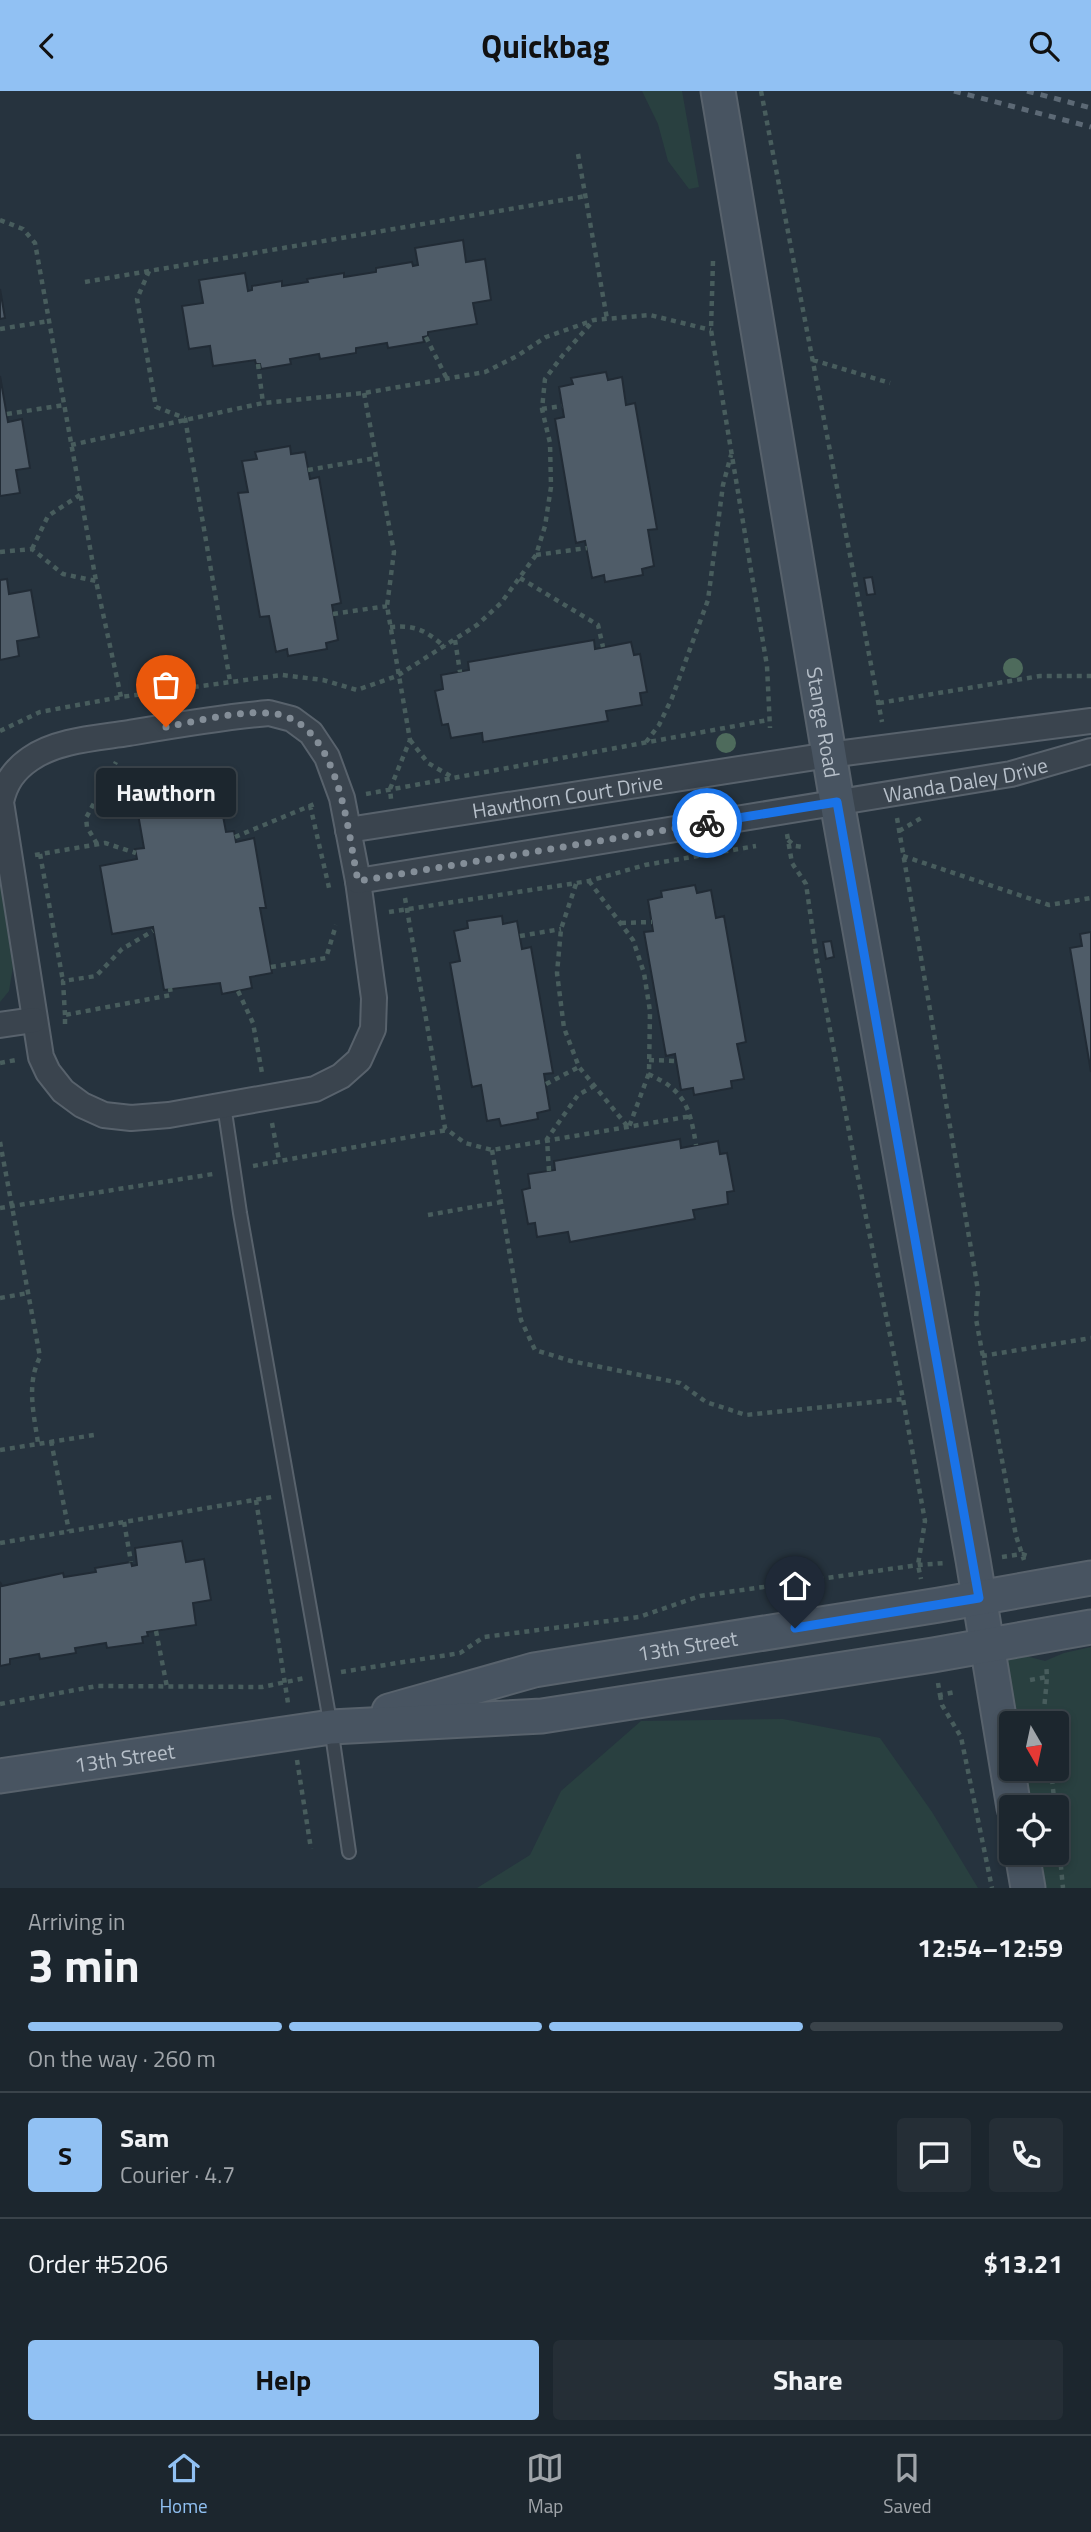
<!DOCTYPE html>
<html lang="en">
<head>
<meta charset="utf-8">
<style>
	body { margin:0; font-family:"Titillium Web",sans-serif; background:#252e36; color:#f1f3f6; height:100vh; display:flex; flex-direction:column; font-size:26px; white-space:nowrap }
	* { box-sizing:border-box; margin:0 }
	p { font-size:23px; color:#a0a5aa }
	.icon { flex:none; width:38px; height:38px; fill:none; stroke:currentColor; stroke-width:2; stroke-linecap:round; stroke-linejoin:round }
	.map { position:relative; height:1797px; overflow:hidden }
	.details { display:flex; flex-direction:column; background:#1c262e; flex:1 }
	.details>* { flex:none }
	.needle { width:46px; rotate:171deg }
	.controls { position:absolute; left:999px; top:1620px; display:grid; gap:14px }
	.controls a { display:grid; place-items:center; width:70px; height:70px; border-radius:7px; background:#1c262e; box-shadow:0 4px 10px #0003,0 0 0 2px #3a434a; font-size:35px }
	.pin { position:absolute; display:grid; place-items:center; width:60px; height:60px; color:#fff; margin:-72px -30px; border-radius:50% 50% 50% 0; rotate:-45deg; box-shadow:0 0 7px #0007 }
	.pin .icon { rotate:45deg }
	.courier { position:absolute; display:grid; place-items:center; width:70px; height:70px; margin:-35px; border:5px solid #1a73e8; border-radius:50%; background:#fff; color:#222; box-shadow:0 2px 9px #0007 }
	.bubble { position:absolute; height:49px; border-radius:7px; background:#1c262e; box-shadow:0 4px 10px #0003,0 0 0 2px #3a434a; font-size:23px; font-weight:700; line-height:49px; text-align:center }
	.head em { font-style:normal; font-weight:700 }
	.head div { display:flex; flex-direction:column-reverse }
	.head { display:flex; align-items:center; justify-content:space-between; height:119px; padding:0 28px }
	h1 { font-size:46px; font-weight:700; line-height:52px }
	.bar { display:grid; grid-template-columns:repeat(4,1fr); gap:10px 7px; align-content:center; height:84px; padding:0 28px }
	.bar i { height:9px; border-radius:5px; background:#3a434a }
	.bar .active { background:#91c1f3 }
	.bar p { grid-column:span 4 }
	.line { display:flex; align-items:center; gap:18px; padding:0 28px; border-top:2px solid #3a434a }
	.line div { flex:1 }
	.round { display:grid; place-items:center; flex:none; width:74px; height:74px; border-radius:7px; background:#252e36 }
	.action { display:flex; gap:14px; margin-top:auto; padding:14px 28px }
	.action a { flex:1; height:80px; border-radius:7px; background:#91c1f3; color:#111; font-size:28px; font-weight:700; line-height:80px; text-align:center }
	.action a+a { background:#252e36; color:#f1f3f6 }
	header { display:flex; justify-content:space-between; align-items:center; height:91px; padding:0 28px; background:#91c1f3; color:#111; font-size:32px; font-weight:700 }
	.dock { display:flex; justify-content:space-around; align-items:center; height:98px; border-top:2px solid #3a434a; background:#1c262e; font-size:19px; color:#a0a5aa }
	.dock a { display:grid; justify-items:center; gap:4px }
	.dock .active { color:#91c1f3 }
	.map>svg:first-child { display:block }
	.green { fill:#294040; fill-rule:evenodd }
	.building { fill:#4f5c68; stroke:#212b35; stroke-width:2 }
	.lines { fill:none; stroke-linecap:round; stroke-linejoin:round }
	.service-casing { stroke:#58626c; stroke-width:16 }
	.minor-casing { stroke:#58626c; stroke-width:28 }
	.secondary-casing { stroke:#58626c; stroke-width:37 }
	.path { stroke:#485d5d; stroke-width:4.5; stroke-dasharray:5 5; stroke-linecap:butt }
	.service { stroke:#3a444e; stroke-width:12 }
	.minor { stroke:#3a444e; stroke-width:24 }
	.secondary { stroke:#485461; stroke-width:33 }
	.rail { stroke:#5c6975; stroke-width:5; stroke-dasharray:7 7; stroke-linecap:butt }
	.tree { fill:#4e6b5c }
	.done { stroke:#848e98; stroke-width:7; stroke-dasharray:0 12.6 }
	.route { stroke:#1a73e8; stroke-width:9 }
	.labels { text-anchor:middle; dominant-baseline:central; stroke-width:6; stroke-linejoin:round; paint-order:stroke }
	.street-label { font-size:21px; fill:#b6bfc9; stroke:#1f2933 }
</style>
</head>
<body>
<header><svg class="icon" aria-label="back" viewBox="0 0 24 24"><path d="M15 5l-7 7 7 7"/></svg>Quickbag<svg class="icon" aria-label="search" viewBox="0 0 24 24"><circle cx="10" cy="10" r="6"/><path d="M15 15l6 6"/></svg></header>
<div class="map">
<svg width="1091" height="1797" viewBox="0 0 1091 1797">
	<rect width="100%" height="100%" fill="#26333e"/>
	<path class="green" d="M642,0H682L699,96L689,98L668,70L658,33Z
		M0,790L13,876L9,900L0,911Z
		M987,1555L1045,1570L1064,1562L1091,1556V1797H1028L1022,1762H1057V1717H1014ZM1012,1633H1057V1678H1012Z
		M783,1628L880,1647L932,1721L978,1797H477L530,1764L561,1700L641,1630Z"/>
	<path class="building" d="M463,149L466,171L485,168L491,209L473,212L477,233L428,241V245L423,246L424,251L388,257L387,252L356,257V262L320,268L319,263L290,268L291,273L261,278L260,273H256L255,269L213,275L210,255L189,258L182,215L203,212L199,189L245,182L248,200L252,199V195L282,190V195L308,191L307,188L344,182V186L376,181V177L412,171L413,175L418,174L415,157Z
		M0,198L5,227L0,228Z
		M606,281L608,289L622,286L626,314L635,312L657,438L648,439L654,475L642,478L643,484L605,491L604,484L592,487L585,450L576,452L555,328L564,326L559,296L573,293L571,287Z
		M0,285L8,331L22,328L30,377L16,379L20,402L0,405Z
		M290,355L291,363L305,361L310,388L319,386L341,512L332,514L338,549L326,552L327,558L288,565L287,558L276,561L269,525L260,526L238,402L248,401L242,370L257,368L255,361Z
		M872,486L875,503L867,504L864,487Z
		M7,488L9,503L31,499L39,546L17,550L19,565L0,569V489Z
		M594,549L595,558L631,551L634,564L640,563L647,601L640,602L642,614L606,620L608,630L483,651L482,642L451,647L448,633L442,634L435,600L443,598L441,584L469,579L468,571Z
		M220,709L226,741L234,740L236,751L254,747L266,817H260L272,882L250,886L252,897L222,903L220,892L164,899L153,836L112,843L100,775L137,768L135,758L144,757L138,723Z
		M695,794L697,802L711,799L716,827L724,825L746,951L737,953L744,988L731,990L732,997L694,1004L693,997L681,999L675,963L666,965L644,841L653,840L648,809L662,806L661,800Z
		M502,825L503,833L517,830L522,858L531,856L553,982L544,983L550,1019L537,1022L538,1028L501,1035L499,1028L487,1030L481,994L472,996L450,872L460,870L454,840L468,837L467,830Z
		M1091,841V981L1070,857L1082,855L1080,843Z
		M831,850L834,866L826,868L823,851Z
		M680,1048L681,1057L718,1050L720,1063L727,1062L734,1100L727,1101L728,1113L693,1119L695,1128L570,1151L568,1141L537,1146L535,1132L528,1133L522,1099L530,1097L528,1083L555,1079L554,1070Z
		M182,1450L186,1471L204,1468L211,1509L193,1512L196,1534L147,1541L148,1545L142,1546L143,1552L107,1557L106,1552L75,1557L76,1562L40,1568L39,1563L10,1568V1573L0,1575V1491L2,1495L63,1482L64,1486L96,1481L95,1477L131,1471L132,1475L137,1474L135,1457Z"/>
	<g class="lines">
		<defs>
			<path id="service" d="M224,1014L240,1122L331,1636L349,1761"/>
			<g id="minor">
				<path d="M269,622L292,628L311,642L327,666L342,707L358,790L374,907L373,938L359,969L341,985L315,998L169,1024L131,1027L104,1024L82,1014L63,1000L48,981L41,966L1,711C5,692 14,679 30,668C57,649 98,647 129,642C176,634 222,626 269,622Z"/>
				<path id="s1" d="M348,739L829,664L1091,630"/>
				<path id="s2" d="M358,790L1011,683L1091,660"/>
				<path d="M0,934L34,929"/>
			</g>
			<g id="secondary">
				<path id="s3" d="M718,0L837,711L973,1469L1014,1717"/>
				<path id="s4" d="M389,1620L534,1579L939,1514L1091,1487"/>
				<path id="s5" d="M0,1685L331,1636L542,1625L933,1564L1091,1536"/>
				<path d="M1022,1762L1028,1797"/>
			</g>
		</defs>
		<use href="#service" class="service-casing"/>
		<use href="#minor" class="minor-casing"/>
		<use href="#secondary" class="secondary-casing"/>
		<path class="path" d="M761,0L882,631
			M578,63L607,228
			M0,129L23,138L35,152L96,490L121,606
			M713,170L711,239L767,575L770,637
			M149,180L137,208L156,316L185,327
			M85,191L586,105
			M0,238L49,230
			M426,246L446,286
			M813,269L890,292
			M258,273L263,312
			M364,302L394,461L387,515L410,649L390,698L391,708
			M542,318L562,315
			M7,323L64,314
			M185,327L230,590
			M71,354L263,312L364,302L485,281L517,265L546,246L594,229L650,224L711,239
			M308,379L376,367
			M32,458L48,425L80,404
			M0,461L32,458L63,483L96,490
			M536,464L587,457
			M520,487L598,534L603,556
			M333,523L387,515
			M390,536C416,534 425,539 445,556
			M455,549L460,581
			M879,612L1040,585H1091
			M0,640L40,621L121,606L282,584L323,589L357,599L397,585L477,534L501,512L536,464L545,435L551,396L550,352L542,318L545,288L563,264L594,229
			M410,649L428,672L452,686
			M646,651L659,634L672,607L708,509L723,394L731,364
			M366,703L768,629
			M310,714L330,801
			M897,727L974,1175L978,1200L976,1228L1016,1445L1024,1469
			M899,740L923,726
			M787,743L792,772L806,793L817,869L854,1067L903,1308L925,1430L918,1474L921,1488
			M235,746L317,712
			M788,749L795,755L803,756
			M97,753L87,736L86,727L116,671
			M40,763L63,890
			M35,764L105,752L136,762
			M903,765L1049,814L1091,807
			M589,790L633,849L644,882L650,920L649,982L629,1036
			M576,793L561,838L557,882L564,937L579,976L628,1036
			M405,807L445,1037L465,1052L492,1059L692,1025
			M389,821L589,790L645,774L756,755
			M621,832L652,831
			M520,845L561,838
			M271,876L326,867L336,834
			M238,900L253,932L262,982
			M65,924L63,890L96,885L122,858L153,840
			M65,933V924L171,904L170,897
			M649,969L676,970
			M0,972L16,969
			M648,983C685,999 690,1017 696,1054
			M546,993L579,976
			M272,1032L279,1069
			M0,1051L40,1266C26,1293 34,1324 38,1352
			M492,1059L521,1229L535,1259L571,1270L680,1292L706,1311L746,1324L903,1308
			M253,1075L447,1039
			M549,1080L547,1048L578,1004L594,995
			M0,1117L213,1083
			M428,1124L501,1111
			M0,1207L28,1202
			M982,1265L1091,1247
			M51,1350L69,1440
			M0,1359L94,1344
			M256,1409L288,1612
			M124,1431L131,1471
			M0,1452L272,1406
			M1002,1466L1022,1463L1031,1466
			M156,1540L167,1596
			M341,1581L460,1562L484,1546L639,1526L700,1505L918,1474L945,1472
			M1030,1589L1047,1586
			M938,1592L940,1604L955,1601
			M940,1604L942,1614L961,1646L992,1797
			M0,1613L97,1595L262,1596L305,1587
			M1045,1633C1042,1612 1049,1594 1046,1574
			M297,1669L311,1758
			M1051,1678L1055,1717
			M1057,1734L1063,1797"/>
		<use href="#service" class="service"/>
		<use href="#minor" class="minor"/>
		<use href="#secondary" class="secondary"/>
		<path class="rail" d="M954,0L1091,36
			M1027,0L1091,17"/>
	</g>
	<g class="tree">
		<circle cx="1013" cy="577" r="10"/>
		<circle cx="726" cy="652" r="10"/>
	</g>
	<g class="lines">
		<path class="done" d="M166,636C198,630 235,620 268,622C339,625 347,738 358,790L707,732"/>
		<path class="route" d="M707,732L837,711L979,1507L795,1537"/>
	</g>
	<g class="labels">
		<g class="street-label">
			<text stroke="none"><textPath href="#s3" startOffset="640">Stange Road</textPath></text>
			<text stroke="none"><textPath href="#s2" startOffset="616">Wanda Daley Drive</textPath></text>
			<text stroke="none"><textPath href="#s1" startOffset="222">Hawthorn Court Drive</textPath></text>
			<text stroke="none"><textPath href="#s4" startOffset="306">13th Street</textPath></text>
			<text stroke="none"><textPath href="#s5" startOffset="126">13th Street</textPath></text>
		</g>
	</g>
</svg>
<div class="controls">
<a><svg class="needle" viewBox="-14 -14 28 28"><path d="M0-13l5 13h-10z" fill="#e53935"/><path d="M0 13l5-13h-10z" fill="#a0a5aa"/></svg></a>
<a><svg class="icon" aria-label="locate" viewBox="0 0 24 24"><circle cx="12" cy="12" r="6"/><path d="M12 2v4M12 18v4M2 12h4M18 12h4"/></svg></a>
</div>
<div class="pin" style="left:166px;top:636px;background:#ea580c"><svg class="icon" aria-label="bag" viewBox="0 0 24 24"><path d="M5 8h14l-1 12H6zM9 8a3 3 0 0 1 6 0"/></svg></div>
<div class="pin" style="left:795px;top:1537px;background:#1f2937"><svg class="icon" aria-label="home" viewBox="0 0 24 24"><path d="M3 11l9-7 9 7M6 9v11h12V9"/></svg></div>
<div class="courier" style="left:707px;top:732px"><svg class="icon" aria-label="bike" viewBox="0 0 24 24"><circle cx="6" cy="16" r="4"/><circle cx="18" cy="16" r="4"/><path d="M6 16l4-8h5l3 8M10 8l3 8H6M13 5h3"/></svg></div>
<div class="bubble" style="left:96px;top:677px;width:140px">Hawthorn</div>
</div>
<section class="details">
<div class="head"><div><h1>3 min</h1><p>Arriving in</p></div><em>12:54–12:59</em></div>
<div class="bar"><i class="active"></i><i class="active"></i><i class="active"></i><i></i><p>On the way · 260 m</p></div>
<div class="line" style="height:126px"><b class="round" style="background:#91c1f3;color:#111">S</b><div><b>Sam</b><p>Courier · 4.7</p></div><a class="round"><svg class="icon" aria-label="chat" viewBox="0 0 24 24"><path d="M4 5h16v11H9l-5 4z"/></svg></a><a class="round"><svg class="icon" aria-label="phone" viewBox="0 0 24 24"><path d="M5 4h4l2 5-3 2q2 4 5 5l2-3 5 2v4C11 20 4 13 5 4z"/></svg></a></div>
<div class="line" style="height:91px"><div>Order #5206</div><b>$13.21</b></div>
<div class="action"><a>Help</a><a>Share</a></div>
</section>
<nav class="dock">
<a class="active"><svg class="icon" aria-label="home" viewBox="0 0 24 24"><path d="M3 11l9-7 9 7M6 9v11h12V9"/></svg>Home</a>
<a><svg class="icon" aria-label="map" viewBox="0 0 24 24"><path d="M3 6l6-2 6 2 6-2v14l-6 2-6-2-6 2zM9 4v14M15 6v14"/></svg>Map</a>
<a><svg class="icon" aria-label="saved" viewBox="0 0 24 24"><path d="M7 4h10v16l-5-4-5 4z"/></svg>Saved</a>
</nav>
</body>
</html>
